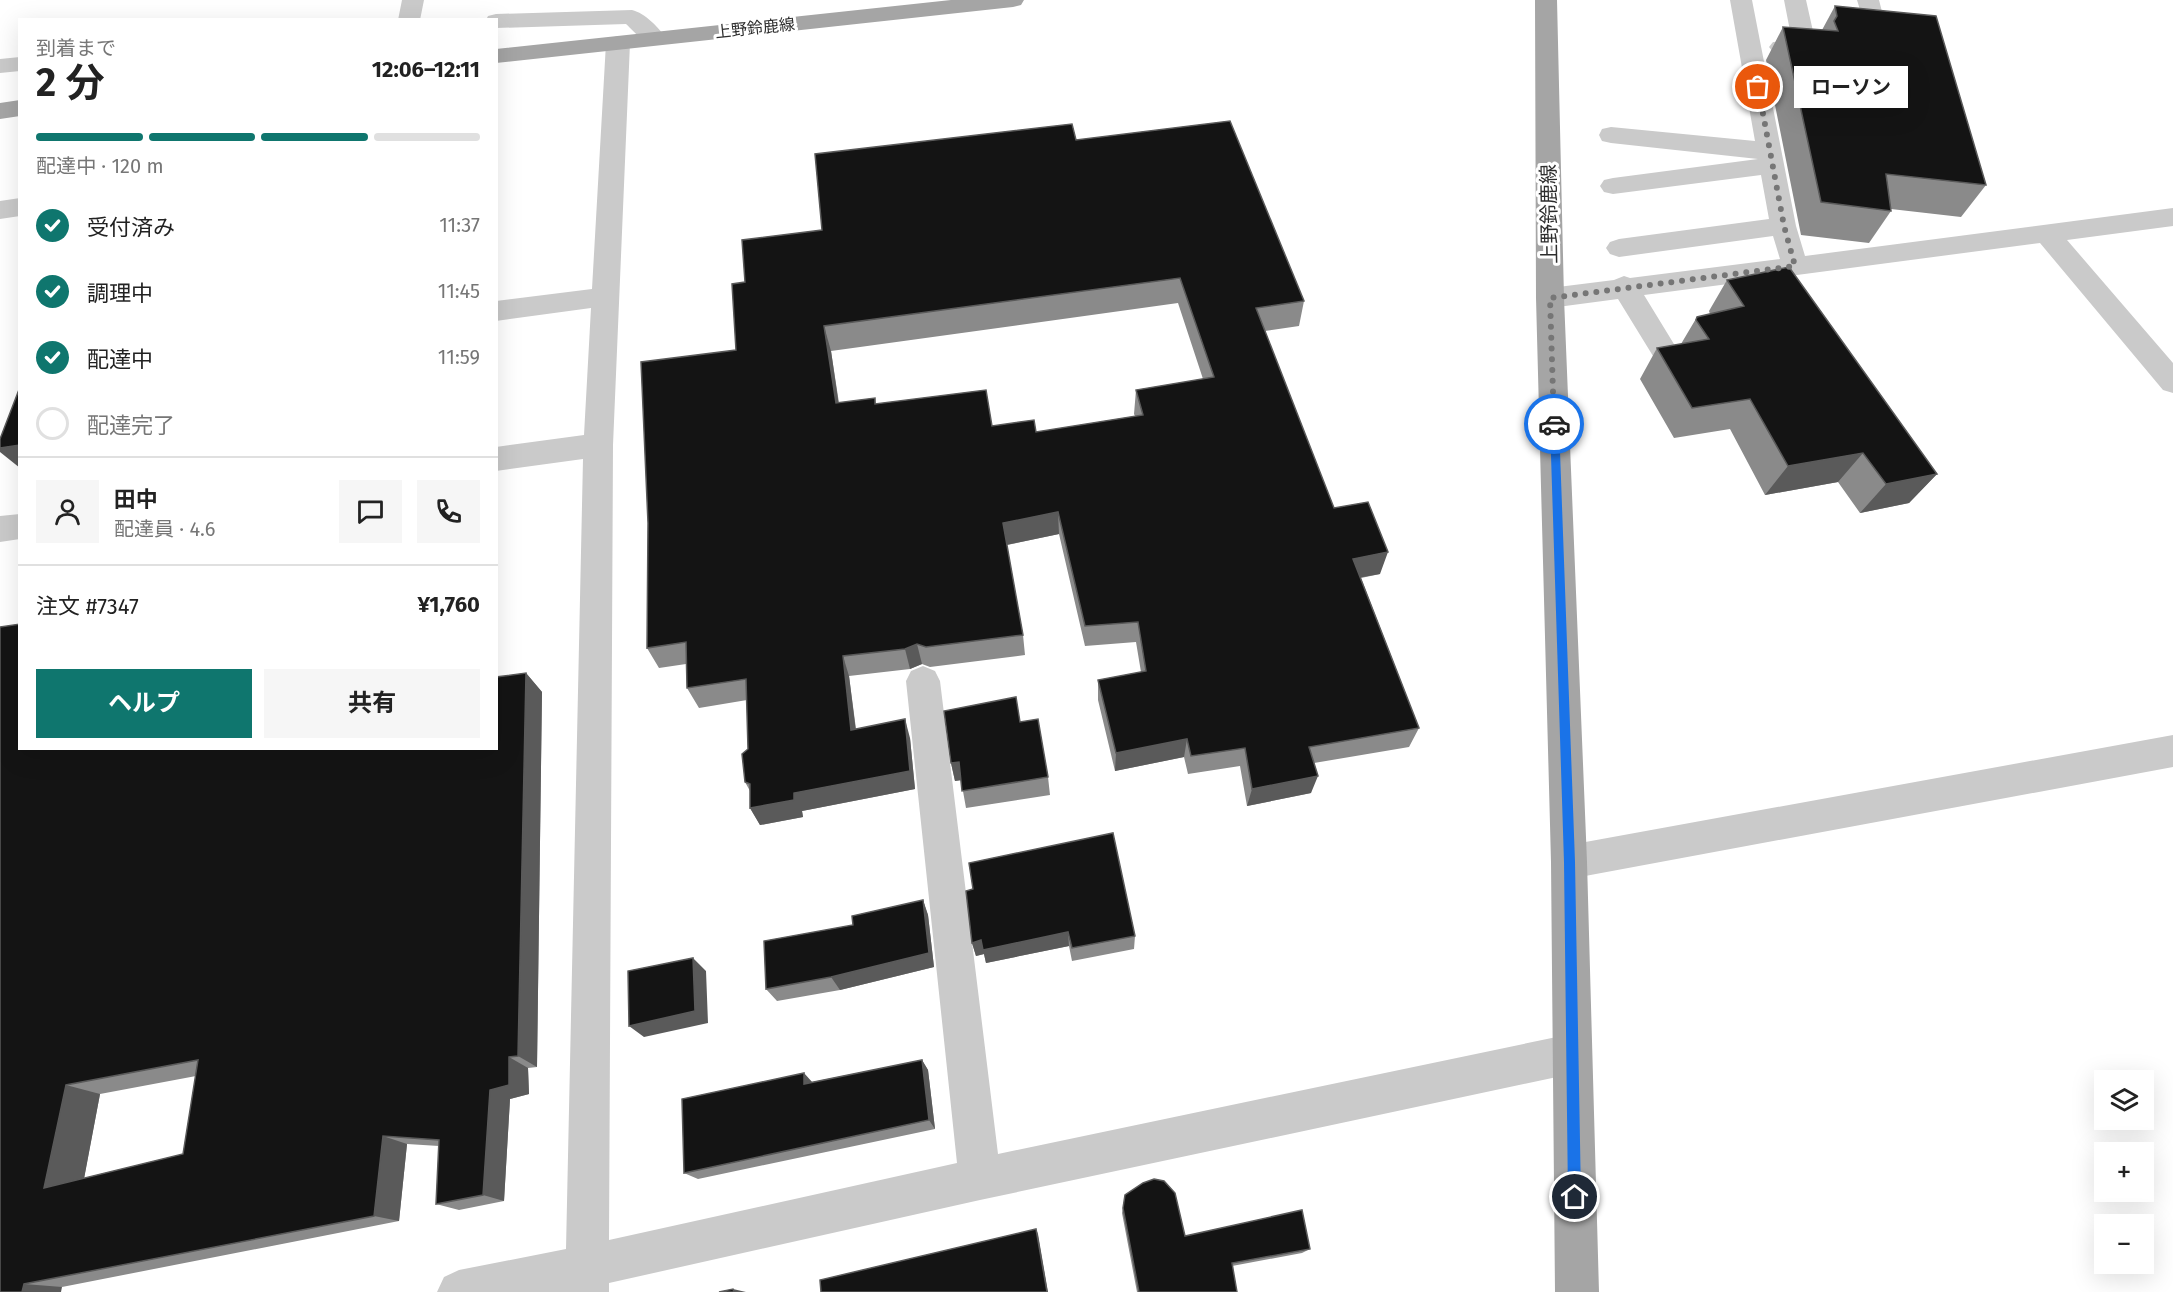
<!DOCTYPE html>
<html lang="ja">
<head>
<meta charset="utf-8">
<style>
	body { margin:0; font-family:"Fira Sans","Noto Sans JP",sans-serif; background:#f6f6f6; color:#222; height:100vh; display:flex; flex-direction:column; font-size:22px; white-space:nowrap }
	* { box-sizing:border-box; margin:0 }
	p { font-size:20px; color:#767676 }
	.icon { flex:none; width:33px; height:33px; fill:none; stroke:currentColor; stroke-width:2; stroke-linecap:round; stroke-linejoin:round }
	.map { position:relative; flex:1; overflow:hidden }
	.panel { position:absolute; left:18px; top:18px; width:480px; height:732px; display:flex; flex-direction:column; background:#fff; border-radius:0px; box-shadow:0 6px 24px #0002 }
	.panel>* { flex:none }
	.buttons { position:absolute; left:2094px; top:1070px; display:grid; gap:12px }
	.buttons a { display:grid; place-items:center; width:60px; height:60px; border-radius:0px; background:#fff; box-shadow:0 6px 24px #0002; font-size:30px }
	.pin { position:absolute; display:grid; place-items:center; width:51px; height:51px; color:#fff; margin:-26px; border:3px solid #fff; border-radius:50%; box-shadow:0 2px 6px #0007 }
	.courier { position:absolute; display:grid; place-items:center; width:60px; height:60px; margin:-30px; border:4px solid #1a73e8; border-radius:50%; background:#fff; color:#222; box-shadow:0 2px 8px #0007 }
	.bubble { position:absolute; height:42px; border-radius:0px; background:#fff; box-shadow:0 6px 24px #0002; font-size:20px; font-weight:700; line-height:42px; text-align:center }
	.overview em { font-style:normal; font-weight:700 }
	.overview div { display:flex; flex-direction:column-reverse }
	.overview { display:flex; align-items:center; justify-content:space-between; height:102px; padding:0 18px }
	h1 { font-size:39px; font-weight:700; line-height:45px }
	.bar { display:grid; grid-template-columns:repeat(4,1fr); gap:9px 6px; align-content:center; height:72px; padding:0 18px }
	.bar i { height:8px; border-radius:4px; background:#e0e0e0 }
	.bar .current { background:#0f766e }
	.bar p { grid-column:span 4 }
	.line { display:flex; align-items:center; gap:15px; padding:0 18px; border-top:2px solid #e0e0e0 }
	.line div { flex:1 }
	.round { display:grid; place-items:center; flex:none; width:63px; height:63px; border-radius:0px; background:#f6f6f6 }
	ol { padding:0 18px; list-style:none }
	li { display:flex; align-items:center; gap:18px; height:66px }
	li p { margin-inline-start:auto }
	li .icon { padding:6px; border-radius:50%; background:#0f766e; color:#fff; stroke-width:4 }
	li:last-child { color:#767676 }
	li i { width:33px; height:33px; border:3px solid #e0e0e0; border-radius:50% }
	.button { display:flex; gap:12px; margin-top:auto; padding:12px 18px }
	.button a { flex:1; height:69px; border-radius:0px; background:#0f766e; color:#fff; font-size:24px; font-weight:700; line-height:69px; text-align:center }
	.button a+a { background:#f6f6f6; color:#222 }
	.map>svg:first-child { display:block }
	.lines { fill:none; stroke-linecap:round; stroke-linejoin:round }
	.minor { fill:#cacaca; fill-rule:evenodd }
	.major { fill:#a5a5a5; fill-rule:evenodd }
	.wall { fill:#8a8a8a; fill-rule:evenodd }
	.shaded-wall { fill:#5a5a5a }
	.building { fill:#141414; stroke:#5a5a5a; stroke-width:1.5; fill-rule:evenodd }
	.route { fill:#1a73e8 }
	.done { stroke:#767676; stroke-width:6; stroke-dasharray:0 10.8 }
	.labels { text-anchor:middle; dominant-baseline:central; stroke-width:6; stroke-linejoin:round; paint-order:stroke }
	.far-street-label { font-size:16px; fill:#2d2d2d; stroke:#fff }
	.street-label { font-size:20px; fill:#2d2d2d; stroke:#fff }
</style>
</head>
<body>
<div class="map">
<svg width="2173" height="1292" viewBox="0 0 2173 1292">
	<rect width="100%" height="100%" fill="#fff"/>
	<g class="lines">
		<path class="minor" d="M402,0H424L420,20H398Z
			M1730,0H1752L1796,226L1805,256L2173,208V226L2067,240L2173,363V393L2163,390L2040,243L1644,295L1677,349L1673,356L1663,359L1653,356L1618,299L1550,308L1540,305L1536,298L1540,291L1550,288L1614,280L1624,276L1630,278L1780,259L1773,236L1619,257L1610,254L1606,248L1610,242L1619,239L1769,219L1761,175L1613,194L1604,192L1600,186L1604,180L1613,178L1758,159L1611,143L1602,141L1599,135L1602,129L1611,127L1755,141Z
			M1784,0H1806L1817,49L1813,54C1800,57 1786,55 1773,52L1769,47L1773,42L1792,41Z
			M1857,0H1879L1887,31L1884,36L1876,38L1868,36Z
			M632,10C645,13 659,28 667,39L663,44C646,48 638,35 626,24L496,28V20H486L488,16L496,14Z
			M618,36L626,38L630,43L613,445L609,1240L957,1163L906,681L911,671L923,666L935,671L940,681L998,1154L1571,1034L1585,1040L1591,1054L1585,1068L1571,1074L980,1200L609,1283V1292H437L444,1277L459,1270L566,1249L583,459L496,471V447L584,435L591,308L496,321V301L592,289L606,43L610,38Z
			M20,57V71L0,73V59Z
			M20,198V216L0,219V201Z
			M20,514V539L0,542V516Z
			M2173,735V767L1569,879L1556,874L1551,862L1556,850L1569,845Z"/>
		<path class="major" d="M951,0H1024L1021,5L1013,7L496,63V49Z
			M1535,0H1557L1564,298L1587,862L1599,1292H1555L1551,862L1536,298Z
			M20,100V116L0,119V103Z"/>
	</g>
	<path class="wall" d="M1835,6L1986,185L1961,217L1891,209V211L1869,243L1801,235L1766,60L1783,27L1822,30Z
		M1076,140L1304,301L1299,326L1265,331L1334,508L1380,574L1361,578L1419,728L1409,747L1314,763L1311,793L1247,806L1240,766L1188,774L1184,757L1115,771L1098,700V680L1141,672L1136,642L1085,646L1059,534L1007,545L1023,635L1025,655L930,667L922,664L910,669L849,676L856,729L910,738L915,789L802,811L803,817L760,825L750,808V791L745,782L748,749L747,700L699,708L687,688L686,664L659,668L647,648L736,350L745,282L822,230ZM1178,303L1203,379L1136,390L1134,414L1135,416L1036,432L992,426L876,404L875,398L839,403L831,351Z
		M1727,280L1937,474L1909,503L1860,513L1838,482L1765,495L1730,429L1674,438L1640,379L1657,348L1681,344L1697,317L1710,314L1709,311Z
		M526,673L542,692L537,1067L528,1068L529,1094L510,1099L504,1201L459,1210L436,1204L439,1146L407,1144L399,1221L62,1287L0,1292L20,748ZM196,1076L183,1154L84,1178L100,1094Z
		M1020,722L1048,777L1050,795L966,808L961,780L955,781L951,763Z
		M966,891L1135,936L1134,949L1072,961L1069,946L986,963L984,954L976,956L972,943Z
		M923,900L928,915L934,967L840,990L777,1001L766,989L853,925Z
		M922,1060L928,1070L935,1129L698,1179L684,1173L812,1082Z
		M1125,1195L1185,1236L1310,1249L1302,1253L1232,1266L1237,1292H1137L1122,1213Z"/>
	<path class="shaded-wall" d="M824,326L831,351L842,427L836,403Z
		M20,445V468L0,452V448Z
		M1863,453L1838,482L1765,495L1788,466Z
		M1937,474L1909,503L1860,513L1886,484Z
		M1058,512L1059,534L1006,545L1003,523Z
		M1388,552L1380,574L1346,580L1353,559Z
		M917,644L922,664L910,669L905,649Z
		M843,656L849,676L858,748L851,730Z
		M526,673L542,692L537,1067L518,1056Z
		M905,719L910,738L915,789L802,811L803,817L760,825L750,808L794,793Z
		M1187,739L1184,757L1115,771L1116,753Z
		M959,762L962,780L955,781L951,763Z
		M1318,776L1311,793L1247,806L1252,789Z
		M923,900L928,915L934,967L840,990L831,977Z
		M1068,932L1069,946L986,963L984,954L976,956L972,943L981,940Z
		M693,958L706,971L708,1023L644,1037L629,1026Z
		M509,1057L528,1068L529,1094L510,1099L504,1201L483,1195L490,1090Z
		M922,1060L928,1070L935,1129L929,1120Z
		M804,1073L813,1083L804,1084Z
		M66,1085L100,1094L81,1195L44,1188Z
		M383,1136L407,1144L399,1221L374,1216Z
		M1036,1229L1038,1234L1048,1292H1047Z
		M24,1284L62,1287L61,1292H22Z
		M733,1289L746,1292H734Z"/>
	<path class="building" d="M1835,6L1936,16L1986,185L1886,174L1891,211L1821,202L1783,27L1838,31L1834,21L1837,16Z
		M1230,121L1304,301L1256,308L1334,508L1368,502L1388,552L1353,559L1419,728L1309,747L1318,776L1252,789L1245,748L1191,756L1187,739L1116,753L1098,680L1146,671L1138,622L1085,626L1058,512L1003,523L1023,635L926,647L917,644L905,649L843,656L851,730L905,719L910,771L794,793V800L750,808V784L745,782L742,754L748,749L746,679L687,688L686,642L647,648L648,523L641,362L736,350L732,284L745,282L742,240L822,230L815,154L1072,124L1076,140ZM1180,278L1214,377L1136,390L1143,415L1036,432L1034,420L992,426L986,390L875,404V398L836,403L824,326Z
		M1789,267L1937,474L1886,484L1863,453L1788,466L1750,399L1692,408L1657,348L1709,339L1696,320L1697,317L1744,306L1727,280Z
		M20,387V445L0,448V439Z
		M20,624V748H496V677L526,673L518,1056L509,1057V1085L490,1090L483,1195L436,1204L439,1140L383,1136L374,1216L24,1284L22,1292H0V627ZM198,1060L183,1154L44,1188L66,1085Z
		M1016,697L1020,722L1038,719L1048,777L962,791L959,762L951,763L944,711Z
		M1113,833L1135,936L1072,948L1068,932L983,950L981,940L972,943L966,891L973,889L969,863Z
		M923,900L929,953L831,977L766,989L764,941L853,925L852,916Z
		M693,958L695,1011L629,1026L628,971Z
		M922,1060L929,1120L684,1173L682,1099L804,1073V1084Z
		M1154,1179L1164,1181L1175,1193L1185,1236L1302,1210L1310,1249L1232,1263L1237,1292H1139L1123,1208L1125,1195L1143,1183Z
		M1036,1229L1047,1292H821L820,1280Z
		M733,1289L734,1292H719Z"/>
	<path class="route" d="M1554,421L1559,424L1575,862L1581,1197L1579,1201L1575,1203L1570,1201L1568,1197L1564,862L1550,424Z"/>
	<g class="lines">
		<path class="done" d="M1554,424L1550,298L1795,266L1784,226L1758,87"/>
	</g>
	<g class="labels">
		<g class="far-street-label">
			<text transform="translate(755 28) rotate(-6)">上野鈴鹿線</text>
		</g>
		<g class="street-label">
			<text transform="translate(1549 214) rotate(-91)">上野鈴鹿線</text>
		</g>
	</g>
</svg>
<div class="buttons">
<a><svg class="icon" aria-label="layers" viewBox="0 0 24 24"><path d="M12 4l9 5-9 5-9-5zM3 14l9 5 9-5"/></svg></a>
<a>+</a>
<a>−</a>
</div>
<div class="pin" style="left:1758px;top:87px;background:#ea580c"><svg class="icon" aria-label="bag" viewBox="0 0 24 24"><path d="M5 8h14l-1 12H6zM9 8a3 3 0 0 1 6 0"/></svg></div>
<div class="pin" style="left:1575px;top:1197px;background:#1f2937"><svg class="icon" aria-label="home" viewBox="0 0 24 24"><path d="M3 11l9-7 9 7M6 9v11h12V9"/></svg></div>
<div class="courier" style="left:1554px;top:424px"><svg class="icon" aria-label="car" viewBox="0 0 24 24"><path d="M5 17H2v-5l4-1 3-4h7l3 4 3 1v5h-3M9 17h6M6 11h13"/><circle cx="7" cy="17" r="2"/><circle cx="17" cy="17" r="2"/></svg></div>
<div class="bubble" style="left:1794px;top:66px;width:114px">ローソン</div>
<section class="panel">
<div class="overview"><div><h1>2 分</h1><p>到着まで</p></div><em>12:06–12:11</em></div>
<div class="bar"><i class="current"></i><i class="current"></i><i class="current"></i><i></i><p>配達中 · 120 m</p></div>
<ol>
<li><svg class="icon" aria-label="check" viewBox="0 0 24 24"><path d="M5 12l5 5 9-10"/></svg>受付済み<p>11:37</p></li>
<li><svg class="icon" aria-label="check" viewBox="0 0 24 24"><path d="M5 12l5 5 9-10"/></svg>調理中<p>11:45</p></li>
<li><svg class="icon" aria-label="check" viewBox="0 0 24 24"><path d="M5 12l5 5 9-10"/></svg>配達中<p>11:59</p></li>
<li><i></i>配達完了</li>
</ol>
<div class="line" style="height:108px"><a class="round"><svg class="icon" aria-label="person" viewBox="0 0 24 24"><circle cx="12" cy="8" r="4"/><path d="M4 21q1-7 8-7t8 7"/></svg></a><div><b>田中</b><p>配達員 · 4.6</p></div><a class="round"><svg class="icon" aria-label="chat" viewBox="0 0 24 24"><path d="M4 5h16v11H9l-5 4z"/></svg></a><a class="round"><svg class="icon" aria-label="phone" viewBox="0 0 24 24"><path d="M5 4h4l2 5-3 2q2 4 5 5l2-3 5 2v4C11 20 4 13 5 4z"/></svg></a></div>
<div class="line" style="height:78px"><div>注文 #7347</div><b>¥1,760</b></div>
<div class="button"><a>ヘルプ</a><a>共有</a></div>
</section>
</div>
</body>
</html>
